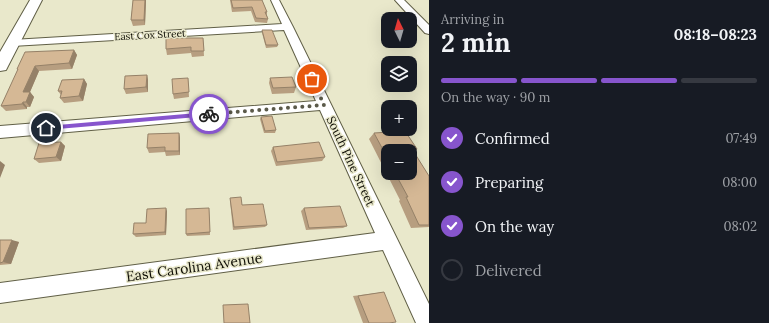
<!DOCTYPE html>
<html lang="en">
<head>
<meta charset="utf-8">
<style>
	body { margin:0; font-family:Lora,serif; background:#20242c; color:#f1f3f6; height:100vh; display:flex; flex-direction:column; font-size:15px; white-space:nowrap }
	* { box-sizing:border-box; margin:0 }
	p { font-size:13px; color:#9ea1a6 }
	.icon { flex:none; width:22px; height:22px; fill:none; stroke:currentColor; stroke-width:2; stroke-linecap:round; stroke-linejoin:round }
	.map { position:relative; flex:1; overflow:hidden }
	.sheet { display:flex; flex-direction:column; background:#171b24; width:340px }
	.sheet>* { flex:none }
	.needle { width:26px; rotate:355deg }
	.controls { position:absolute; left:381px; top:12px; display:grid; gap:8px }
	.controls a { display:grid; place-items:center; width:36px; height:36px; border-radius:8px; background:#171b24; box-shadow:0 4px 16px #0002; font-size:20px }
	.pin { position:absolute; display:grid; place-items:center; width:34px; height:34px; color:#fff; margin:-17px; border:2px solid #fff; border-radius:50%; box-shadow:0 1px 4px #0007 }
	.courier { position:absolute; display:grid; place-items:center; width:40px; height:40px; margin:-20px; border:3px solid #8755cd; border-radius:50%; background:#fff; color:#222; box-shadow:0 1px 5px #0007 }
	.overview em { font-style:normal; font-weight:800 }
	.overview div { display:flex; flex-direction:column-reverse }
	.overview { display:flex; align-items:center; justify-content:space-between; height:68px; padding:0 12px }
	h1 { font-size:26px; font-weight:800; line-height:30px }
	.bar { display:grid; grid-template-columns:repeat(4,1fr); gap:6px 4px; align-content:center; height:48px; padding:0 12px }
	.bar i { height:5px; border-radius:3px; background:#363941 }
	.bar .active { background:#8755cd }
	.bar p { grid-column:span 4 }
	ol { padding:0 12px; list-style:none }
	li { display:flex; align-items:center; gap:12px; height:44px }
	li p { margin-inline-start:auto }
	li .icon { padding:4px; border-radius:50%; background:#8755cd; color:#fff; stroke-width:4 }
	li:last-child { color:#9ea1a6 }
	li i { width:22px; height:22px; border:2px solid #363941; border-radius:50% }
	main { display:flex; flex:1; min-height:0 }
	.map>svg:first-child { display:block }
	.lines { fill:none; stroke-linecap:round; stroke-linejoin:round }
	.street-casing { stroke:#605f46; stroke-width:2 }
	.secondary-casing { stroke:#605f46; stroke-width:2 }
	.street { fill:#fff; fill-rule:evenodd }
	.secondary { fill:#fff; fill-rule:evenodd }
	.wall { fill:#b79e80; fill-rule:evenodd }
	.shaded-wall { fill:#958168 }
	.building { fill:#d5b895; stroke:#958168 }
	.route { fill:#8755cd }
	.done { stroke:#5b5a4a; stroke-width:4; stroke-dasharray:0 7.2 }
	.labels { text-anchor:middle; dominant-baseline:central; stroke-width:3; stroke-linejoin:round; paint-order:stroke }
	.far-street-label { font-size:10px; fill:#0e0d05; stroke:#e9e8cb }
	.street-label { font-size:12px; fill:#0e0d05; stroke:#e9e8cb }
	.near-street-label { font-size:14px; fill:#0e0d05; stroke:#e9e8cb }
</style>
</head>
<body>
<main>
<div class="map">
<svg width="429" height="323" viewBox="0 0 429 323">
	<rect width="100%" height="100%" fill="#e9e8cb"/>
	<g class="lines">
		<defs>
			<path id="street" d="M271,0H279L293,27L429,304V323H416L383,250L0,303V283L375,233L320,110L0,138V126L316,101L284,30L12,46L7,43L12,40L282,24Z
				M395,0H404L429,25V34L425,33Z"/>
			<path id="secondary" d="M30,0H42L8,66L6,70L0,71V52Z"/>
		</defs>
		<use href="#street" class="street-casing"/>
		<use href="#secondary" class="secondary-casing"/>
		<use href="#street" class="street"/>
		<use href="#secondary" class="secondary"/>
	</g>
	<path class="wall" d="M133,0H146L145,25L133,26L131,20Z
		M230,0H262L267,12V15L268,19L267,23L255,22L251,11L232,12Z
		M262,30L278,45L277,47L266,48L262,33Z
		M203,38L204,56L192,57L191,53L167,55L166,49Z
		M74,50L77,55L72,69L39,71L30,92L34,97L30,107H27V109L6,111L1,106L18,71L17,69Z
		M147,75L148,80V92L126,94L124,89Z
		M188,78L189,97L174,99L173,94Z
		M270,78L296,87L294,93L272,94L269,83Z
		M84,79L87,84L83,101L64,103L60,98L61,95L58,91Z
		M261,117L276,130L275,133H264L260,119Z
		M179,133L180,138V155L166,156L165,152L149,153L147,148Z
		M374,133L417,149L413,152L429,176V227L411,228L399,201L400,200L369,139ZM388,151L410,173H388Z
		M61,142L65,146L61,161L39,163L34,159Z
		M273,147L325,157L322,161L276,166L271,151Z
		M230,198L242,205L267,225L265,227L233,230L230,201Z
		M209,208L210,235L187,236L186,234Z
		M304,208L347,226L343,228L306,230L301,211Z
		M167,211L166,235L136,237L133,234L146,223Z
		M0,240L19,242L11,264L0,265Z
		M384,292L389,323H363L353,296Z"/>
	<path class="shaded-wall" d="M145,0H146L145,25L144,20Z
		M74,50L77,55L72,69L69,63Z
		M35,66L39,71L30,92L34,97L30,107L26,102L23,92Z
		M147,75L148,80V92L146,87Z
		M84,79L87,84L83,101L79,96Z
		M23,102L27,107V109L22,104Z
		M179,133L180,138V155L179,151Z
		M61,142L65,146L61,161L56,157Z
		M0,161L5,165L0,178Z
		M166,208L167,211L166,235L165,232Z
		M12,240L19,242L11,264L3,262Z"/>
	<path class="building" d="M133,0H145L144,20H131Z
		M231,0H262L267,12H265L268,19L256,18L252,7L233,8Z
		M262,30H272L278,45H266Z
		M166,38H203L204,51H191V47L166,49Z
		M74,50L69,63L35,66L23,92H30L26,102H23L22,104L1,106L18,69H17L25,52Z
		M147,75L146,87L124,89L125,76Z
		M292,77L296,87L273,88L270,78Z
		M188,78L189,92L173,94L172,79Z
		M84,79L79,96L60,98L62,91H58L62,80Z
		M272,116L276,130L265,131L261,117Z
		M405,131L417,149H412L429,176V225H419L406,197H408L395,173H410V151H388V159L374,133Z
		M179,133V151H165V147L147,148L148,134Z
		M61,142L56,157L34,159L39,143Z
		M319,142L325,157L277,162L273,147Z
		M241,197L242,205L263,204L267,225L234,227L230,198Z
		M340,206L347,226L309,228L304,208Z
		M166,208L165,232L133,234L134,223H146L147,209Z
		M209,208L210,232L186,234V209Z
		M0,240H12L3,262L0,263Z
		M384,292L396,322L389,323H369L358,296Z
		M248,304L250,323H224L223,305Z"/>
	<path class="route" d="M209,112L212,114L209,116L46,130L43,128L46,126Z"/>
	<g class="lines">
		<path class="done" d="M209,114L324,105L312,79"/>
	</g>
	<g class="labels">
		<g class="far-street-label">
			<text transform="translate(150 35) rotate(-3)">East Cox Street</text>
		</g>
		<g class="street-label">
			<text transform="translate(351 161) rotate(65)">South Pine Street</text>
		</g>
		<g class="near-street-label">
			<text transform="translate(194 267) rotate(-8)">East Carolina Avenue</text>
		</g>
	</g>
</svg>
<div class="controls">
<a><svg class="needle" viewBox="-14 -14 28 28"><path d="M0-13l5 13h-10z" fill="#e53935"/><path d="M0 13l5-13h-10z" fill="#9ea1a6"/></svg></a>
<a><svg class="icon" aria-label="layers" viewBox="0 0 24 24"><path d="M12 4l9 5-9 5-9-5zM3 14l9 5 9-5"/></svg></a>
<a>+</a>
<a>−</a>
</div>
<div class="pin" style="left:312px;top:79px;background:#ea580c"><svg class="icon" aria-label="bag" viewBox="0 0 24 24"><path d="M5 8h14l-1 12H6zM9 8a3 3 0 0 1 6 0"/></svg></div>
<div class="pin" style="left:46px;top:128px;background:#1f2937"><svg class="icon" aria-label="home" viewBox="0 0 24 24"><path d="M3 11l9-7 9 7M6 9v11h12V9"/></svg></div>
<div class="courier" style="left:209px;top:114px"><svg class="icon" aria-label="bike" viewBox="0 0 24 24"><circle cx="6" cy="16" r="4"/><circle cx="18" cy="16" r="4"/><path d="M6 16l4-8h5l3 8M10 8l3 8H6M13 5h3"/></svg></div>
</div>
<section class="sheet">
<div class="overview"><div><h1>2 min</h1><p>Arriving in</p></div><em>08:18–08:23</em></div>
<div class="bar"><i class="active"></i><i class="active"></i><i class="active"></i><i></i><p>On the way · 90 m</p></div>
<ol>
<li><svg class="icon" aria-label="check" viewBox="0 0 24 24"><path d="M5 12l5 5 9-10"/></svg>Confirmed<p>07:49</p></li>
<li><svg class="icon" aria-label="check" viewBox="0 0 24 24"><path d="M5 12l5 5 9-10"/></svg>Preparing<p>08:00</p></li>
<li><svg class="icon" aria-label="check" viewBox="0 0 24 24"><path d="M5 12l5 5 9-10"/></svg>On the way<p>08:02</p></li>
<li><i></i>Delivered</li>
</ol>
</section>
</main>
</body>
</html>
